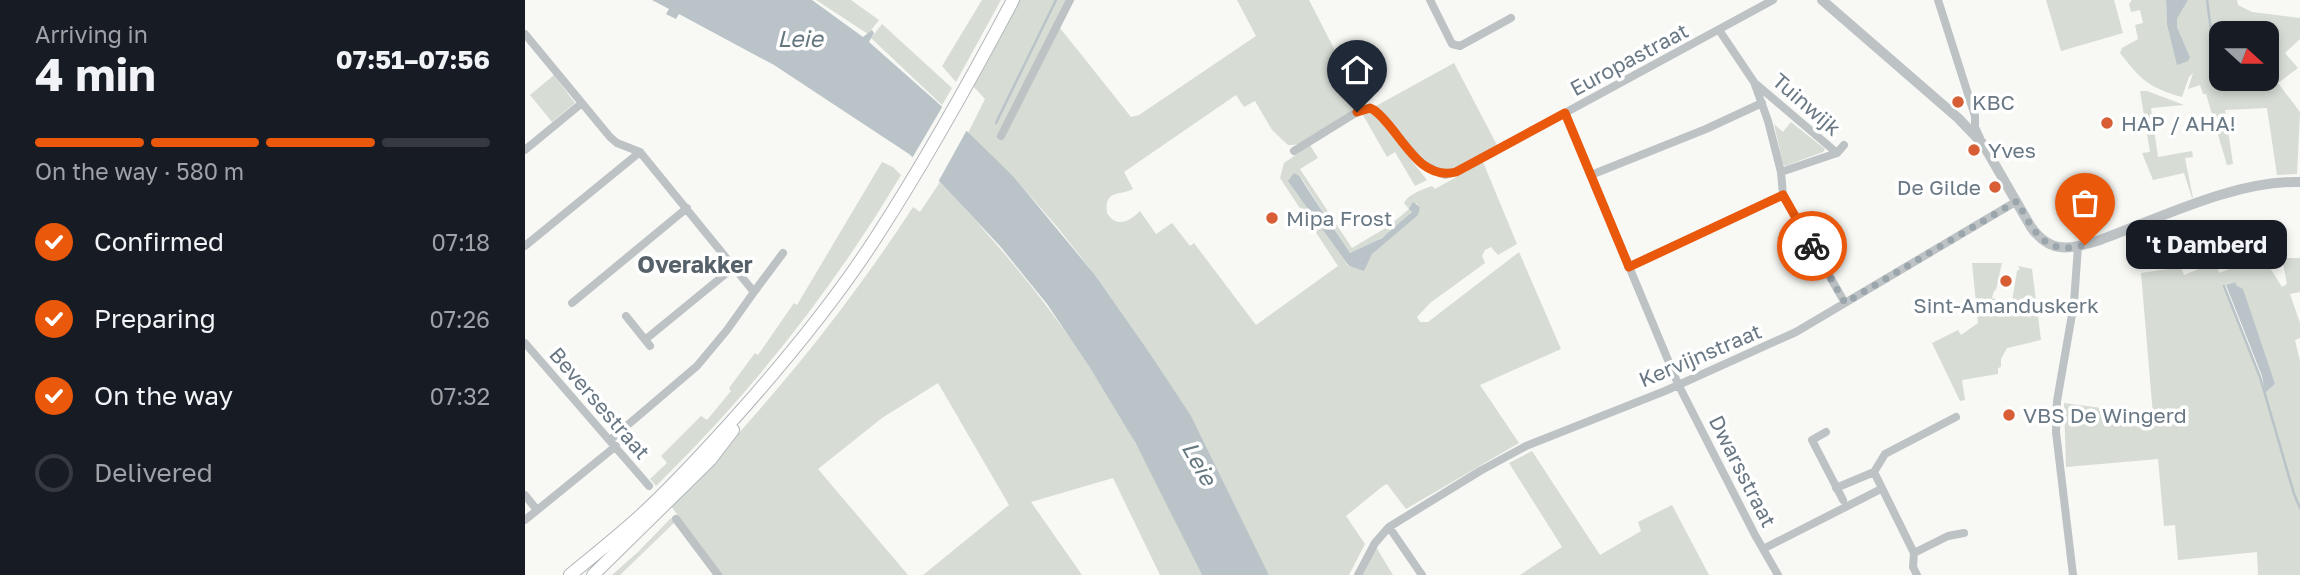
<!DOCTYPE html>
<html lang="en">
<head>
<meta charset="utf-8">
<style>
	body { margin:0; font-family:"Golos Text",sans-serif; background:#242831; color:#f1f3f6; height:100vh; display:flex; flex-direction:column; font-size:26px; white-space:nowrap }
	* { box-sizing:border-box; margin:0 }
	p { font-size:23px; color:#9ea1a6 }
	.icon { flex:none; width:38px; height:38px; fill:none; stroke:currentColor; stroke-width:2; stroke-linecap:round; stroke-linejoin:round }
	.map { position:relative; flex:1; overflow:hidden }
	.sheet { display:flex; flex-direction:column; background:#171b24; width:525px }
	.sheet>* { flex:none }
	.needle { width:46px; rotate:111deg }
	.controls { position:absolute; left:1684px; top:21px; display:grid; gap:14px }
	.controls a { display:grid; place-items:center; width:70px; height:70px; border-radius:14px; background:#171b24; box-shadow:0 4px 10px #0003; font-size:35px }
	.pin { position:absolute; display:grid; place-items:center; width:60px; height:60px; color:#fff; margin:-72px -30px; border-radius:50% 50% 50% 0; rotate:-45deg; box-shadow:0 0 7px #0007 }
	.pin .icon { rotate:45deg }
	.courier { position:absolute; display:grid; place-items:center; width:70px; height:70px; margin:-35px; border:5px solid #ea580c; border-radius:50%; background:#fff; color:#222; box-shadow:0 2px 9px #0007 }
	.bubble { position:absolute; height:49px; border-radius:14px; background:#171b24; box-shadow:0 4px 10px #0003; font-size:23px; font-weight:700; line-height:49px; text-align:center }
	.head em { font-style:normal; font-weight:700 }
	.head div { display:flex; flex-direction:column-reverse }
	.head { display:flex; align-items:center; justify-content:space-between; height:119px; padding:0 35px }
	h1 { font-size:46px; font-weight:700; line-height:52px }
	.bar { display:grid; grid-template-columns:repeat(4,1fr); gap:10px 7px; align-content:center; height:84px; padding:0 35px }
	.bar i { height:9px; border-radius:5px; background:#363941 }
	.bar .current { background:#ea580c }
	.bar p { grid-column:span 4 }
	ol { padding:0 35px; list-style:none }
	li { display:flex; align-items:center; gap:21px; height:77px }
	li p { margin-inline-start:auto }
	li .icon { padding:7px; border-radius:50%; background:#ea580c; color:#fff; stroke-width:4 }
	li:last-child { color:#9ea1a6 }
	li i { width:38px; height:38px; border:4px solid #363941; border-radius:50% }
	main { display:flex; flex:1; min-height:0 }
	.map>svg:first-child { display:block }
	.green { fill:#d7dcd5; fill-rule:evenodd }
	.water { fill:#b9c3c8 }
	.pier { fill:#f8f8f5 }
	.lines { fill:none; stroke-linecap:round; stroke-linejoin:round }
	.stream { stroke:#b9c3c8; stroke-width:2.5 }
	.primary-casing { stroke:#b1b6ba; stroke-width:14 }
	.minor { stroke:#bdc2c5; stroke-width:8 }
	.tertiary { stroke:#bdc2c5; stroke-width:10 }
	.primary { stroke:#fff; stroke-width:12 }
	.done { stroke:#9ba5ac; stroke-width:7; stroke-dasharray:0 12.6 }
	.route { stroke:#ea580c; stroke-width:9 }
	.poi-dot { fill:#d85e35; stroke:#fff; stroke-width:2.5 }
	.labels { text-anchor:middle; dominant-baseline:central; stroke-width:7; stroke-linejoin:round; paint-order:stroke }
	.street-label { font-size:21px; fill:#697884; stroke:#fff }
	.poi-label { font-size:21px; fill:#697884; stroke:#fff; text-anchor:start }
	.water-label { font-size:23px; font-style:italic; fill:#657880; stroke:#fff }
	.neighbourhood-label { font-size:23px; font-weight:bold; fill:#56616a; stroke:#fff }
</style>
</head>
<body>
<main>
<section class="sheet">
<div class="head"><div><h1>4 min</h1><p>Arriving in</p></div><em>07:51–07:56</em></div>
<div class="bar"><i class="current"></i><i class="current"></i><i class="current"></i><i></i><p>On the way · 580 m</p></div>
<ol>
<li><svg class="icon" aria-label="check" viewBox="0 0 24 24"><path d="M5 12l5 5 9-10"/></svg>Confirmed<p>07:18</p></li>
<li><svg class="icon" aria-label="check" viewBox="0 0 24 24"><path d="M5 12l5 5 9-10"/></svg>Preparing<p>07:26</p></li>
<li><svg class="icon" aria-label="check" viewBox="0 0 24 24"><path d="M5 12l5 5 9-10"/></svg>On the way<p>07:32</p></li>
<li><i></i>Delivered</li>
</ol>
</section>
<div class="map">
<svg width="1775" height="575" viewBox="0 0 1775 575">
	<rect width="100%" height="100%" fill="#f8f8f5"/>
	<path class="green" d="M291,0H326L354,20L343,34Z
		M457,0H476L431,82L417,66Z
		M493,0H548L535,28L606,117L614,115L731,36L712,0H784L838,105C820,117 784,147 763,145L747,130L730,101L719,107L711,95L599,172L608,189C595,196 579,189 582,213C592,229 605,221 615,211L631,234L647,223L665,246L669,243L731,325L813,266L755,178L759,163L785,145L793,158L775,169L827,248L864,226L884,209L879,203C883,194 899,189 907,186L910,189L958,162L992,244L973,255L966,247L960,250L957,256L960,263L905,303L892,317L895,322H903L994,252L1036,349L955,385L994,443L881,509L862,484L858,486L821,516L840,544L824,575H744L666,417L624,352L570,275L533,228L488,176L443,133L460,99L447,85ZM775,176L825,253C849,242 881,229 891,203L895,207L847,254L839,270L823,266Z
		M1521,0H1589L1598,33L1536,51Z
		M1607,0H1641L1642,24L1665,57L1652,27V19L1663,0H1712L1713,5L1727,12L1775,18V39L1760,53L1773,68L1753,83L1775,112L1772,174L1752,175L1742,108L1700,110L1708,164L1702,165L1681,94H1678L1675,85L1663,89L1668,73L1664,77L1657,97C1623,87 1617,81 1595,53L1597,48L1613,39L1610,25L1618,23L1615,10L1606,12L1604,4ZM1696,33H1741V79H1696Z
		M357,24L427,88L417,105L346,38Z
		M929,63L973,147C958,155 943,165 928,169C899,177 867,126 851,106Z
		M29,75L50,103L27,122L5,95Z
		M1615,91H1622L1659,105L1626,108L1633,157L1667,151L1668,157L1660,158L1668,198H1667L1659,173L1628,180L1617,153L1625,152Z
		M846,109L902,180L890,186L870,152L862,157L838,115Z
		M1266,122L1300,149L1298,152L1260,166L1258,164L1249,124L1258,132Z
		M357,162L368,167L376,175C310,286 230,388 138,479L131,486L125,479L142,463L136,456L176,416L182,420L206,391L204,388L230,353L233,355L269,303L272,305Z
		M415,182C469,239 519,298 563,364C608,430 641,504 677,575H635L588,478L506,502L557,575H398L484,505L413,383L357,418L293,469L383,575H196L146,506C236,413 318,315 388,207L395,212Z
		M1757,258H1775V292L1765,294L1775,323V338L1770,340L1775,361V575H1733L1732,552L1653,560L1650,525L1639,526L1633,459L1541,467L1539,403L1628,415L1616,273L1656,267L1659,275L1691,262L1694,273L1707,268L1726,269L1742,263L1757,287L1762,284ZM1710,282L1750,384L1739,394L1735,377L1699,286Z
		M1447,263H1477L1471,290L1469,291L1467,298L1474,300L1475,302H1480L1482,306L1486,307L1492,271L1495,269L1493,266L1507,269L1516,340L1482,348L1476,359V367L1473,368V374L1437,380L1440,400L1435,401L1407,343L1433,330L1436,335L1453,323Z
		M1007,451L1075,555L1116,531L1113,522L1147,505L1184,575H995L1037,547L984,463Z
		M146,518L150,522L95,575H87L113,552Z
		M851,547L868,575H836Z"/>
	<path class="water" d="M127,0H287L338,37L347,30L349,33L344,42L413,103L488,176L570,275L624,352L666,416L744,575H677L610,442L564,366L522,304L475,246L415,182L384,154L249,65L154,14L151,19L141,14L144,9Z
		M1641,0H1663L1652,19V27L1665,57L1663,61L1652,65L1642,24Z
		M769,173L774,176L825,253L857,238L887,212L884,209L888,202L895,207L893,215L847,254L839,271L824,266L763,181Z
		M1710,282L1712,286L1718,289L1750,384L1740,393L1737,376L1701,285Z"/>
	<path class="pier" d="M419,104L443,128L412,184L386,160Z"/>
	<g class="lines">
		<path class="stream" d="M1682,0L1693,83
			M471,123L531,0
			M1699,286L1735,377L1769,494L1775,508"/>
		<defs>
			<path id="primary" d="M45,575C68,556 92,537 114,517C147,487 177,454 206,422C258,364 308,304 350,239C400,162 445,81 488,0
				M68,575L185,460L208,430"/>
		</defs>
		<use href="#primary" class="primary-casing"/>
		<path class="minor" d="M905,0L927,44L935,46L986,18
			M1413,0L1450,116V127L1455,138
			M1194,30L1229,82L1243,121L1256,172L1258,195L1320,303
			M0,34L85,137L92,143L115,152L0,246
			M1231,84L1312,153
			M1040,113L1153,384L1230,535L1253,575
			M476,136L545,0
			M0,150L57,103
			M769,151L832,112L845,108L854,114L897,164L920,175L931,172L1248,0
			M1256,172L1312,153L1319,145
			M1066,175L1181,129L1237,103
			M1103,267L1258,195
			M229,292L258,253
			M47,303L162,208
			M101,316L125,346
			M121,339L209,267
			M0,343L124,486
			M1301,432L1287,440L1318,500
			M85,440L172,366L202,330L229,292L115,152
			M1311,488L1349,472
			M0,495L12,510
			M151,519L193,575
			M0,520L91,446
			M864,527L897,575
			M1238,549L1356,489
			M1389,553L1423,536L1439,533
			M833,575L850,543L864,527L955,471L1001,446L1140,391L1271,332L1492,201
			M1392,575L1388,567L1389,553L1349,472L1360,454L1431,417
			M1548,575L1531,432L1532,401L1549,303L1553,246"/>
		<path class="tertiary" d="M1297,0L1433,118L1458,144L1506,227C1526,255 1545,249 1575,240C1635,218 1711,180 1775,182"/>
		<use href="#primary" class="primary"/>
	</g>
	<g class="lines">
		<path class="done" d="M1287,246L1320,303L1492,201C1509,232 1519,256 1560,245"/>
		<path class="route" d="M832,112L845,108L849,110C875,129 892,182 931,172L1040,113L1104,267L1258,195L1287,246"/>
	</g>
	<g class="poi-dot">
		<circle cx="1433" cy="102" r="7"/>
		<circle cx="1582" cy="123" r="7"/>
		<circle cx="1449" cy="150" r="7"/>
		<circle cx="1470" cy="187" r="7"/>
		<circle cx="747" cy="218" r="7"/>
		<circle cx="1481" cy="281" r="7"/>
		<circle cx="1484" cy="415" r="7"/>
	</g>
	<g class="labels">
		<g class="street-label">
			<text transform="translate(1104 59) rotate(-28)">Europastraat</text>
			<text transform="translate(1282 104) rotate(41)">Tuinwijk</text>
			<text transform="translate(1175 355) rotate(-23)">Kervijnstraat</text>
			<text transform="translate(75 403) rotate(49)">Beversestraat</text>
			<text transform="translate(1218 471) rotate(63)">Dwarsstraat</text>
		</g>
		<g class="poi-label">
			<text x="1447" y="102">KBC</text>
			<text x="1596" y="123">HAP / AHA!</text>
			<text x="1463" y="150">Yves</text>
			<text x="1456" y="187" text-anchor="end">De Gilde</text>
			<text x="761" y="218">Mipa Frost</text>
			<text x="1481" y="305" text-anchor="middle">Sint-Amanduskerk</text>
			<text x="1498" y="415">VBS De Wingerd</text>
		</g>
		<g class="water-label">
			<text x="275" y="38">Leie</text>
			<text transform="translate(675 463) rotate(61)">Leie</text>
		</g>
		<g class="neighbourhood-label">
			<text x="170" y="264">Overakker</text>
		</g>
	</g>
</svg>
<div class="controls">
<a><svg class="needle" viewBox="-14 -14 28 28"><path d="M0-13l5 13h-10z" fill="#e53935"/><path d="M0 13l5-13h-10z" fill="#9ea1a6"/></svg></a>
</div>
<div class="pin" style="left:1560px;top:245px;background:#ea580c"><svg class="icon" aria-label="bag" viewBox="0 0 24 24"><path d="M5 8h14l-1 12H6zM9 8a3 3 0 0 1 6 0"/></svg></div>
<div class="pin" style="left:832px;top:112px;background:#1f2937"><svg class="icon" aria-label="home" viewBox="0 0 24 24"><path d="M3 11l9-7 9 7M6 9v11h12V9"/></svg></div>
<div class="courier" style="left:1287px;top:246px"><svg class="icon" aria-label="bike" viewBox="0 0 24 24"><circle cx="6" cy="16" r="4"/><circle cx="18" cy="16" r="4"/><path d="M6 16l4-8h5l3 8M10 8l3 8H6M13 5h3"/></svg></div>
<div class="bubble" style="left:1601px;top:220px;width:161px">'t Damberd</div>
</div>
</main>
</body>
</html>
